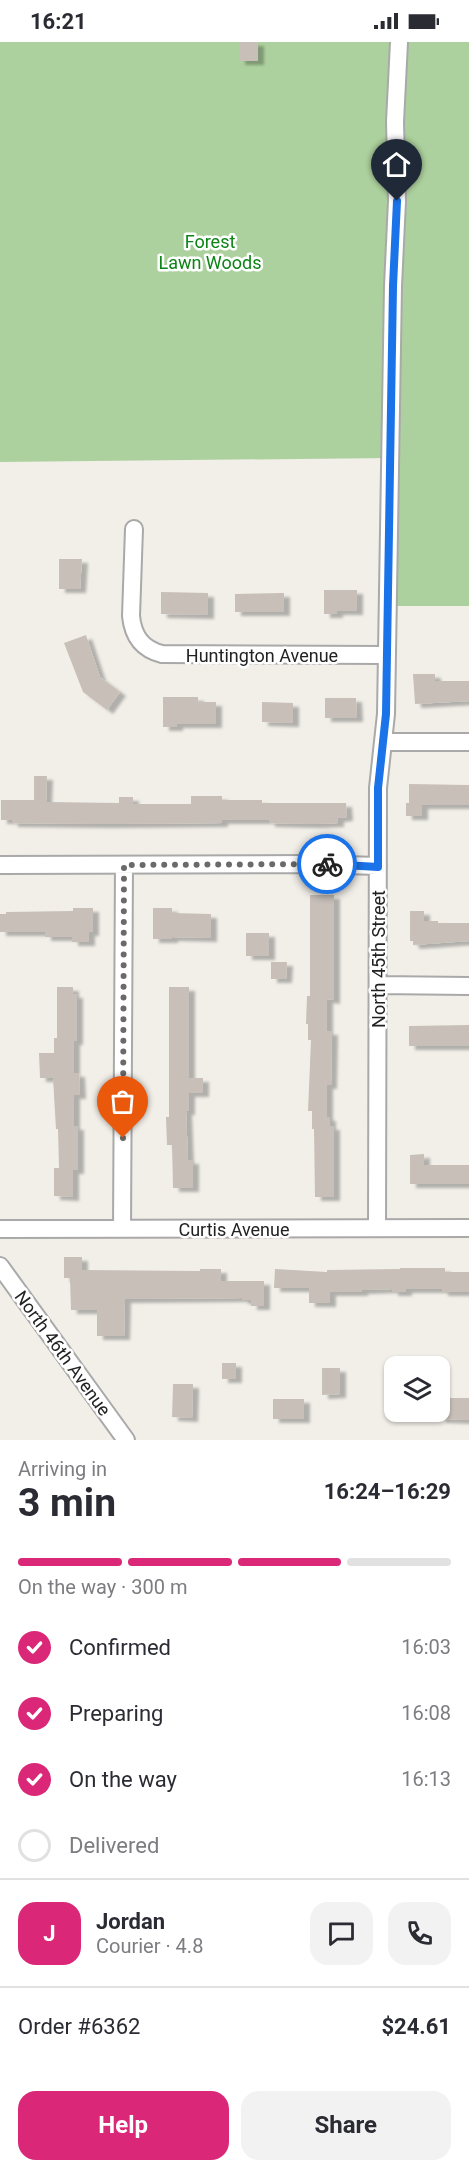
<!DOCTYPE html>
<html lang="en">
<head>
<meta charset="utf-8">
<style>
	body { margin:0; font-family:Roboto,sans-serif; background:#f2f2f3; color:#2b2b33; height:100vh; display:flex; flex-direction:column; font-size:22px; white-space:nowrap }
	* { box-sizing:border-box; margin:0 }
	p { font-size:20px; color:#7c7c81 }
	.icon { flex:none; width:33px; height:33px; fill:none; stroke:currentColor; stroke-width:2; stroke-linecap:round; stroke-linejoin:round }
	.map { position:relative; height:1398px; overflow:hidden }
	.sheet { display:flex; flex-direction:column; background:#fff; flex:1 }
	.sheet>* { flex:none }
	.tools { position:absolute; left:384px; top:1314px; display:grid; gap:12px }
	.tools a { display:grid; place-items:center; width:66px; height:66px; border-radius:12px; background:#fff; box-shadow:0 2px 4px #0004; font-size:30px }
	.pin { position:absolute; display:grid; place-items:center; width:51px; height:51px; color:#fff; margin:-62px -26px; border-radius:50% 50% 50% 0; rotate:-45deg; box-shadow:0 0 6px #0007 }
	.pin .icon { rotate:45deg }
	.courier { position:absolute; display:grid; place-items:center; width:60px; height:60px; margin:-30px; border:4px solid #1a73e8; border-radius:50%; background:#fff; color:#222; box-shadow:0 2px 8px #0007 }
	.overview em { font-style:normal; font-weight:700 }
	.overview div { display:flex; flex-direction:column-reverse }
	.overview { display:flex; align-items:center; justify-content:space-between; height:102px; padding:0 18px }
	h1 { font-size:39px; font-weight:700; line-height:45px }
	.bar { display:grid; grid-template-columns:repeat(4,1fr); gap:9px 6px; align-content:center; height:72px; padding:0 18px }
	.bar i { height:8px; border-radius:4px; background:#e1e1e2 }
	.bar .on { background:#db2777 }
	.bar p { grid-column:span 4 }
	.line { display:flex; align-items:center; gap:15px; padding:0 18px; border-top:2px solid #e1e1e2 }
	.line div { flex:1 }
	.round { display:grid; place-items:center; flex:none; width:63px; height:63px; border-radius:18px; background:#f2f2f3 }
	ol { padding:0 18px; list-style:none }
	li { display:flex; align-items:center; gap:18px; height:66px }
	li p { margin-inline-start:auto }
	li .icon { padding:6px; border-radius:50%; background:#db2777; color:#fff; stroke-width:4 }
	li:last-child { color:#7c7c81 }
	li i { width:33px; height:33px; border:3px solid #e1e1e2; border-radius:50% }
	.cta { display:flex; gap:12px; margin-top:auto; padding:12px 18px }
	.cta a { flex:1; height:69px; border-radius:18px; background:#db2777; color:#fff; font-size:24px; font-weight:700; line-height:69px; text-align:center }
	.cta a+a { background:#f2f2f3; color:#2b2b33 }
	.status { display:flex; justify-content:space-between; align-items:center; height:42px; padding:0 30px; background:#fff; direction:ltr }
	.status svg { height:16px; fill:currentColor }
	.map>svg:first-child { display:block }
	.forest { fill:#add19e }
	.building { fill:#c7bfb8; filter:url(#shadow) }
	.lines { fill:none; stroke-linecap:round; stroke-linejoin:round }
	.minor-casing { stroke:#a9a9a9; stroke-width:20 }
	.minor { stroke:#fff; stroke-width:16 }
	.done { stroke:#6b6a68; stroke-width:6; stroke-dasharray:0 10.8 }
	.route { stroke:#1a73e8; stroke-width:8 }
	.labels { text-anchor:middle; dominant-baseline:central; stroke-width:5; stroke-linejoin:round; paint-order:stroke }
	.park-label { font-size:18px; fill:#0c8416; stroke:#fff }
	.street-label { font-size:18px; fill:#222; stroke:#fff }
</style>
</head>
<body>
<div class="status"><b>16:21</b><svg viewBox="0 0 49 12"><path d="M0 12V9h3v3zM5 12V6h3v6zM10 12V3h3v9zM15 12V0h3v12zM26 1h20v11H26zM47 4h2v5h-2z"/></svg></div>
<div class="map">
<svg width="469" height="1398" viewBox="0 0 469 1398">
	<defs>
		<filter id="shadow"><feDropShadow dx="6" dy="4" stdDeviation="1.5" flood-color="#0004"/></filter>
	</defs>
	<rect width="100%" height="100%" fill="#f2efe9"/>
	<path class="forest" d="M0,0H469V564H388L390,416L0,420Z"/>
	<path class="building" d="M239,0H258V19H239Z
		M59,517H82L80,547H59Z
		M324,548H357V569H337V572H324Z
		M161,550L208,551V573L161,572Z
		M284,551V570H235V552Z
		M86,593L100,635L120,650L107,668L83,650L64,601Z
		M413,632H435V639H469V659L415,662Z
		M163,655H198V660H216V682H177V685H163Z
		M325,656H356L357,676H325Z
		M262,660L293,661V681L262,680Z
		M34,734H47L46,760L119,761V755H133V762H191V754H222V758H262V761H346L347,775L338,776V781L315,782L269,781V778H222V781L104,782L12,781V778H1V758H34Z
		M409,742L469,743V763H422V774H406V761H409Z
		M310,853H334V958L327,957V989H332L331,1043H327V1075H330V1084H334V1155H315L314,1087H312V1069H308L311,998H308V982H306L307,954H310Z
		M73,866H93V890H89V900H72V895H45V890H0V872H6V870L73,869Z
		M153,866H172V871L211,872V896L172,895V897H153Z
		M410,869H424V879H438V881H469V899L413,903V899H410Z
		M246,891H269V914H246Z
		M271,920H287L286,937H271Z
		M57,945H73V952H77V999H74V1031H79L80,1053H74V1084H78V1128H73V1155L54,1154V1126H59L58,1087H56L53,1036H40L39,1011H54V996H57Z
		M169,945H189V1036H203V1051H189V1069H186L188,1118H193V1146H173L172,1103H167L166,1075H169Z
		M469,983V1004H409V984Z
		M424,1112V1123H469V1142H410V1113Z
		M64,1215H82V1228L200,1229V1227H221V1239H264V1264H251V1258H242V1256L125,1257L124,1294H97V1268H71L70,1236H64Z
		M400,1226H445V1230H469V1250H442V1247H406V1250H392V1247L362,1248V1250H330V1261H309V1246H274L275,1227L327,1230V1228L400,1227Z
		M222,1321H236V1337H222Z
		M322,1326H340V1352L322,1353Z
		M173,1342H193L192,1376L172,1375Z
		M440,1356H469V1378L440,1377Z
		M273,1357H304V1377H273Z"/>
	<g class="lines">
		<defs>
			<path id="minor" d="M134,487L131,574C133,594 142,607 162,612L387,613
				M384,700H469
				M0,823L311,822L378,824
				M378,943L469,944
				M377,1186L378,746L386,672L393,244L397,159L395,80L399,0
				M0,1187L469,1186
				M122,1187L124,823
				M0,1224L126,1398"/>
		</defs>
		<use href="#minor" class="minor-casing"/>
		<use href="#minor" class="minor"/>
	</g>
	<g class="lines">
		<path class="done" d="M123,1096L124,823L327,822"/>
		<path class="route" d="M327,822L378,825V746L386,672L393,244L397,159"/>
	</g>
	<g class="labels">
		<g class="park-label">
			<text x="210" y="199">Forest<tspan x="210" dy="21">Lawn Woods</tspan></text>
		</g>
		<g class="street-label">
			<text x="262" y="613">Huntington Avenue</text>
			<text transform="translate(378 917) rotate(-90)">North 45th Street</text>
			<text x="234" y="1187">Curtis Avenue</text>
			<text transform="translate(63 1311) rotate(54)">North 46th Avenue</text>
		</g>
	</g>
</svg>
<div class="tools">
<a><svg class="icon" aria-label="layers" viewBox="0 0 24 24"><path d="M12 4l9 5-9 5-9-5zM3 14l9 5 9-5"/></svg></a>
</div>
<div class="pin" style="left:123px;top:1096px;background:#ea580c"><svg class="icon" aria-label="bag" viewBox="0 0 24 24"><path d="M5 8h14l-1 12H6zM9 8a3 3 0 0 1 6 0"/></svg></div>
<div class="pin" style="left:397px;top:159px;background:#1f2937"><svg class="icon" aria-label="home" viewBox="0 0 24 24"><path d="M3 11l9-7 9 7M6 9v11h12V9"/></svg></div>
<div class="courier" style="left:327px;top:822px"><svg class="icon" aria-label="bike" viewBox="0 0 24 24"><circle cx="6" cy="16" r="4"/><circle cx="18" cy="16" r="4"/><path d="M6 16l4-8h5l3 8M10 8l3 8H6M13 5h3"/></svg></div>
</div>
<section class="sheet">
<div class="overview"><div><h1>3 min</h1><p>Arriving in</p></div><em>16:24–16:29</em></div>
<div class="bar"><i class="on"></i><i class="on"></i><i class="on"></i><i></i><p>On the way · 300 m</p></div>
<ol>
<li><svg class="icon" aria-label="check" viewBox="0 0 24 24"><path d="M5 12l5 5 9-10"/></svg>Confirmed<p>16:03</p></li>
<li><svg class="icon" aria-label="check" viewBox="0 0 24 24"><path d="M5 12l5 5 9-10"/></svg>Preparing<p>16:08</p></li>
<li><svg class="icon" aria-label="check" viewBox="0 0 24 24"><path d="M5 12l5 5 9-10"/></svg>On the way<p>16:13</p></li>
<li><i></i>Delivered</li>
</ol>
<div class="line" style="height:108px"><b class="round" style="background:#db2777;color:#fff">J</b><div><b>Jordan</b><p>Courier · 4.8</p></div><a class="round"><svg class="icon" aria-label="chat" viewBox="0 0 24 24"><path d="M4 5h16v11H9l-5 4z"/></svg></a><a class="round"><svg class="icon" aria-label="phone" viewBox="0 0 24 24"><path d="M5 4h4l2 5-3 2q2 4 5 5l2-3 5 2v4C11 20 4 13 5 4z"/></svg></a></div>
<div class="line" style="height:78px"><div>Order #6362</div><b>$24.61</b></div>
<div class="cta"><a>Help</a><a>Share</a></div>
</section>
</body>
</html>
